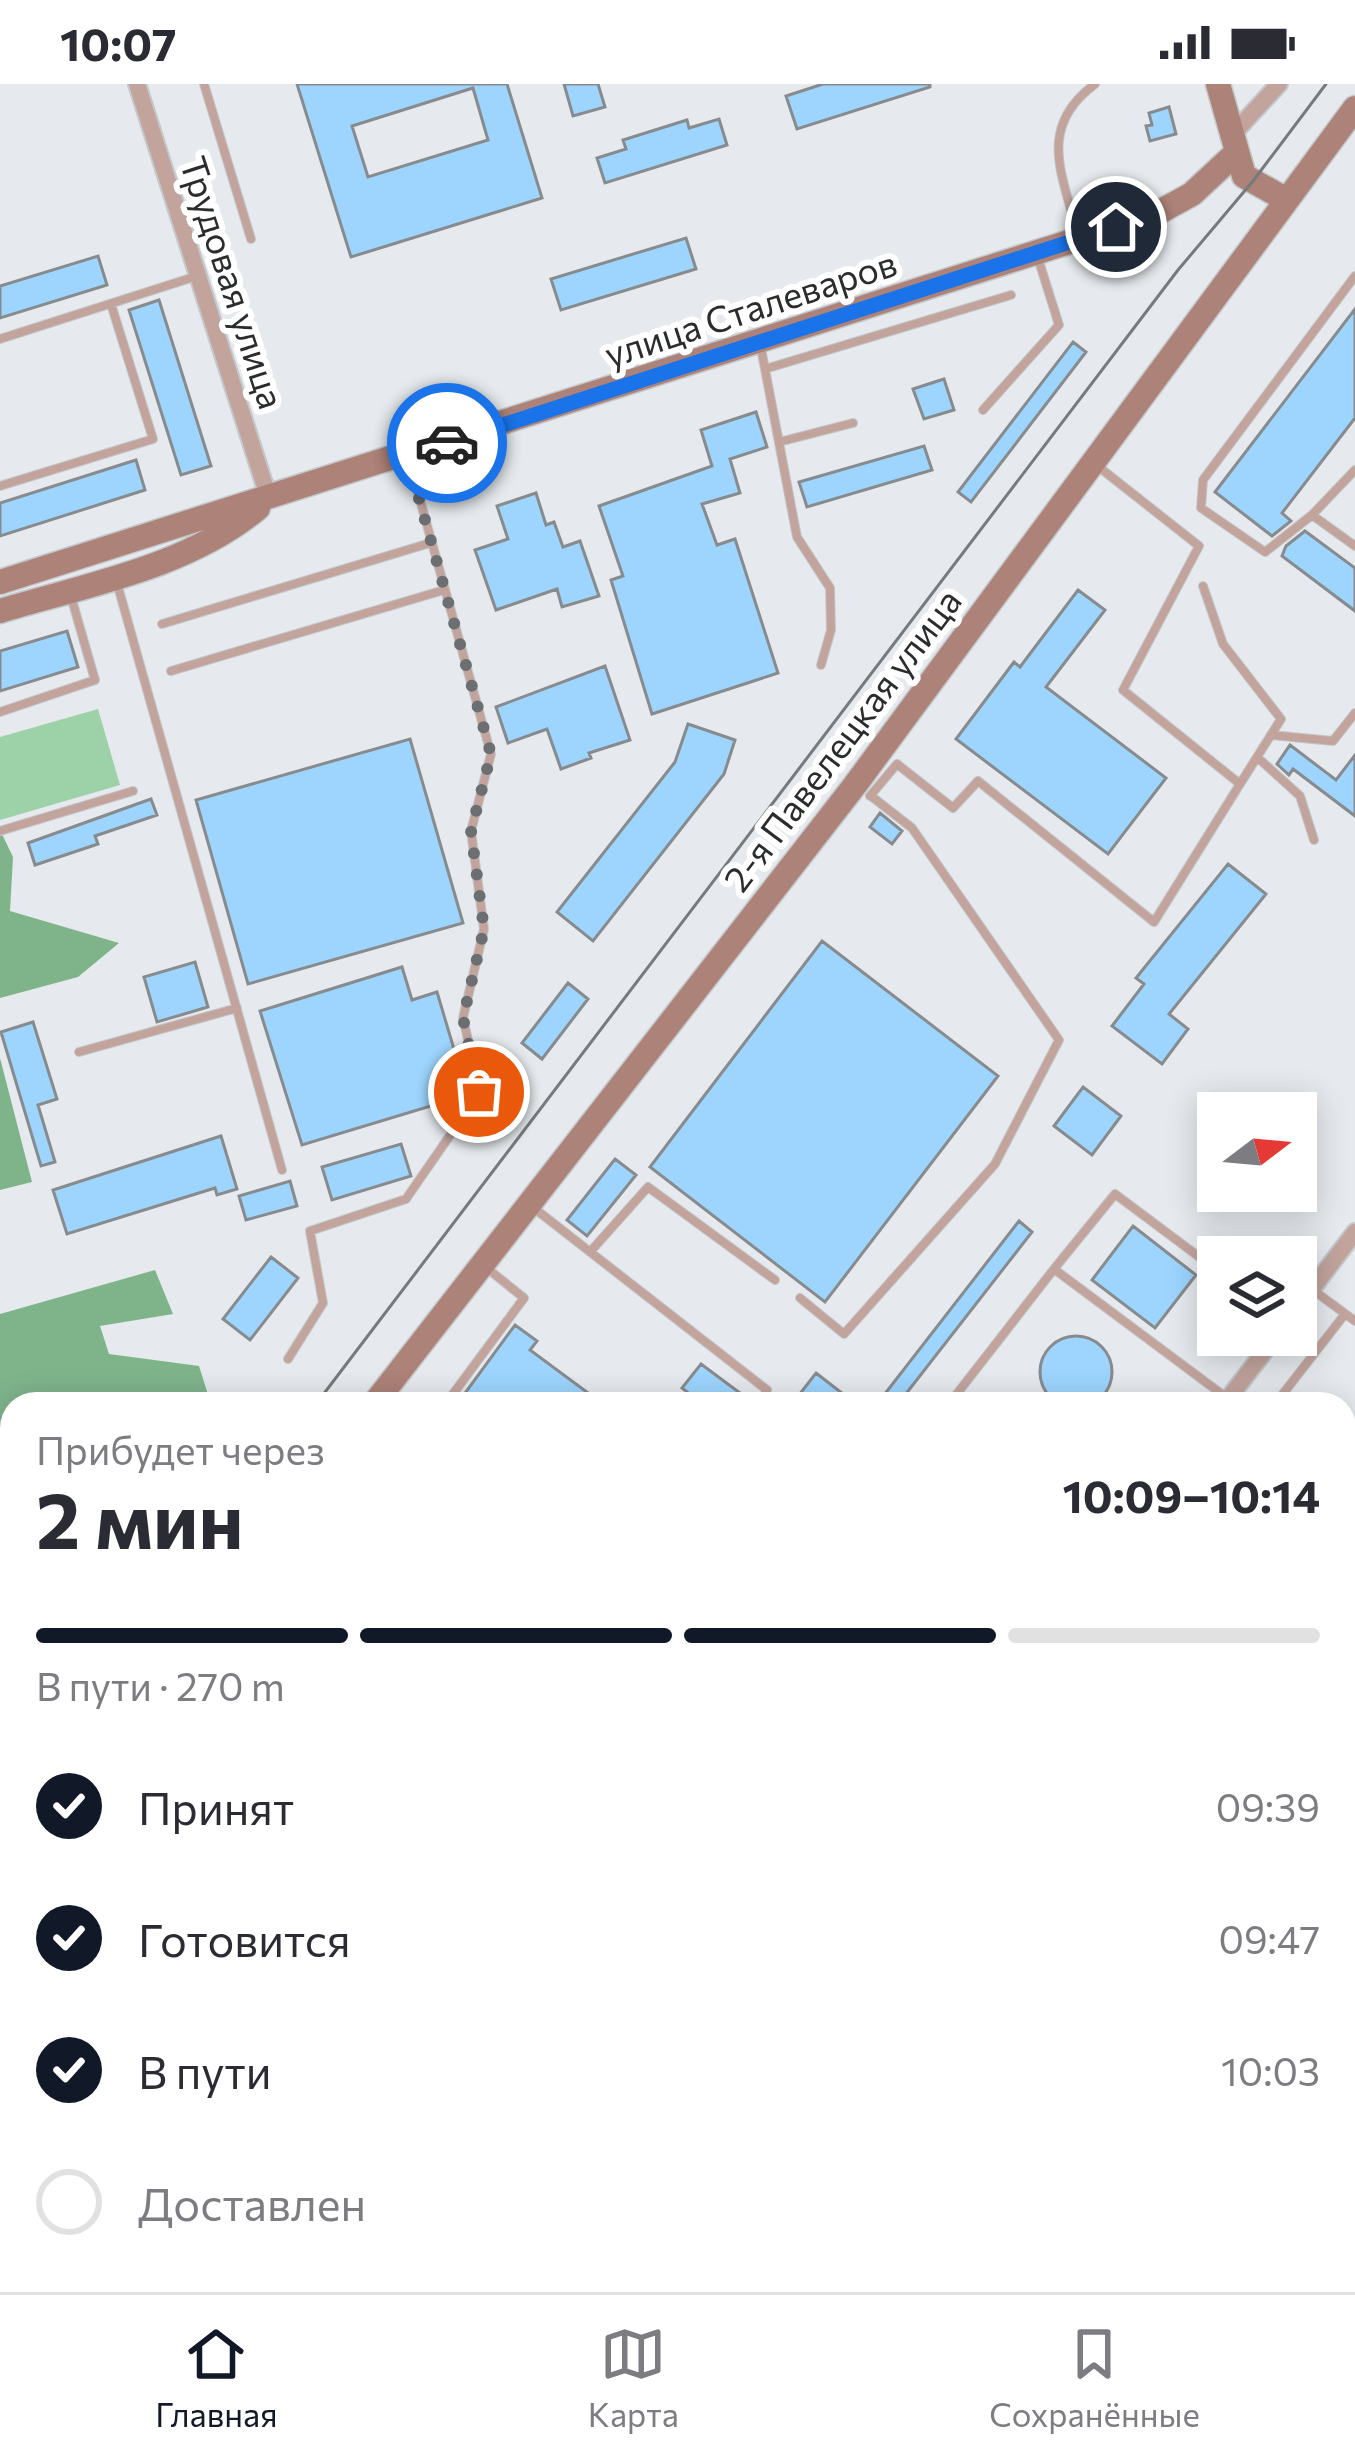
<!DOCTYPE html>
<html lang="ru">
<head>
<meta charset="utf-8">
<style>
	body { margin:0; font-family:Commissioner,sans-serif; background:#f2f2f3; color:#2b2b33; height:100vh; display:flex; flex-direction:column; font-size:45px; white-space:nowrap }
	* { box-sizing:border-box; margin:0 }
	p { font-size:39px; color:#7c7c81 }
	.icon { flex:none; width:66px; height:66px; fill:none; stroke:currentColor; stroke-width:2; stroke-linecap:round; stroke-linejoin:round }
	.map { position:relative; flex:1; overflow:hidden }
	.panel { position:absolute; left:0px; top:1308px; width:1356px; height:900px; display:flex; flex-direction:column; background:#fff; border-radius:36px 36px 0 0; box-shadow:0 6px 30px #0003 }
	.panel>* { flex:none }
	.needle { width:78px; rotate:74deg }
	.tools { position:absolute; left:1197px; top:1008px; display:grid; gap:24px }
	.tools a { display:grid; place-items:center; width:120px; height:120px; border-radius:0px; background:#fff; box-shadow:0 6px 30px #0003; font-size:60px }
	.pin { position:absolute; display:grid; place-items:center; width:102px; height:102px; color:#fff; margin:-51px; border:6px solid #fff; border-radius:50%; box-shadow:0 3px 12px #0007 }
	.courier { position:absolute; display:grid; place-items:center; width:120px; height:120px; margin:-60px; border:9px solid #1a73e8; border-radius:50%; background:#fff; color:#222; box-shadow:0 3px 15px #0007 }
	.headline em { font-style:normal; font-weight:700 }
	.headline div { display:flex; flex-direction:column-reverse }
	.headline { display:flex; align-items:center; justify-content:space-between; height:204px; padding:0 36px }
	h1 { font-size:78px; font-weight:700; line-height:90px }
	.bar { display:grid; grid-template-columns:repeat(4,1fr); gap:18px 12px; align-content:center; height:144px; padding:0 36px }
	.bar i { height:15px; border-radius:9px; background:#e1e1e2 }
	.bar .on { background:#111827 }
	.bar p { grid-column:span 4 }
	ol { padding:0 36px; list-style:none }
	li { display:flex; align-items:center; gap:36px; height:132px }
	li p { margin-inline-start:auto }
	li .icon { padding:12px; border-radius:50%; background:#111827; color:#fff; stroke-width:4 }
	li:last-child { color:#7c7c81 }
	li i { width:66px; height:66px; border:6px solid #e1e1e2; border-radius:50% }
	.status { display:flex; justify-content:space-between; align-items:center; height:84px; padding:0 60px; background:#fff; direction:ltr }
	.status svg { height:33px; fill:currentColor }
	.tab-bar { display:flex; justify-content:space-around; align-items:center; height:168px; border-top:3px solid #e1e1e2; background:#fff; font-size:33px; color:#7c7c81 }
	.tab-bar a { display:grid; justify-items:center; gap:6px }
	.tab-bar .on { color:#111827 }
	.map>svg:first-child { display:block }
	.green { fill:#9dd1a8 }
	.forest { fill:#7fb48b }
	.building { fill:#9dd5fe; stroke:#878b8e; stroke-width:3; fill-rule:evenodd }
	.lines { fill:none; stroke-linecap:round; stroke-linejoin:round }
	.lane-casing { stroke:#c4c8cb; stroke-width:10 }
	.street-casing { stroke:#c4c8cb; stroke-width:20 }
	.secondary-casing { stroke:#c4c8cb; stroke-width:27 }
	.lane { stroke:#c2a49d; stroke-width:8 }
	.street { stroke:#c2a49d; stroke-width:16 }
	.secondary { stroke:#ad8278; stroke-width:24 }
	.tram { stroke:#777a7c; stroke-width:3 }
	.done { stroke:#6c6e71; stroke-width:12; stroke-dasharray:0 21.6 }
	.route { stroke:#1a73e8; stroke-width:15 }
	.labels { text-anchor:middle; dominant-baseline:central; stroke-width:12; stroke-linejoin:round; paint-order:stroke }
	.street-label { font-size:36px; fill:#2a2c2d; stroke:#fff }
</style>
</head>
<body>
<div class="status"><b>10:07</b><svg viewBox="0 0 49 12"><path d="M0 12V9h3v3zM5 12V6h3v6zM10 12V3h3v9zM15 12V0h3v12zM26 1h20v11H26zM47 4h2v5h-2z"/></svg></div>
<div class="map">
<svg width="1355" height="2208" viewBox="0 0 1355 2208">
	<rect width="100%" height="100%" fill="#e6eaee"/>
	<path class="green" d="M98,625L120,701L0,736V653Z"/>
	<path class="forest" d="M0,746L13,773L10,827L119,859L78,893L0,914Z
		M0,974L32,1098L0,1106Z
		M155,1186L173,1230L100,1242L109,1270L199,1282L211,1320H12V1391L0,1394V1230Z"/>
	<path class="building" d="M297,0H507L542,114L351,173ZM473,4L488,56L368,93L352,42Z
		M564,0H598L605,23L573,32Z
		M823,0H930V3L797,45L786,12Z
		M1169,23L1176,50L1150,57L1146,42L1152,41L1149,29Z
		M719,35L727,61L605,99L597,74L626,65L623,56L687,36L689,44Z
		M686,154L696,185L561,226L551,195Z
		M98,172L107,201L0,234V202Z
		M159,216L211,382L181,391L129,226Z
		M1355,225V334L1282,429L1291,437L1272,452L1215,408Z
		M1073,258L1086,268L971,418L958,408Z
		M944,295L954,326L924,335L913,305Z
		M756,328L767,363L730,375L740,409L702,420L717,461L735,455L778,589L652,630L611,496L623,492L599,422L712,382L701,346Z
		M924,362L932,386L807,423L799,398Z
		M136,376L145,406L0,452V419Z
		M536,409L546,441L554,438L563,463L580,457L599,512L562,523L557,505L496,526L475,466L508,455L497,422Z
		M1305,447L1355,484V527L1282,472L1286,462Z
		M1078,506L1105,526L1046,603L1166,694L1108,770L956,655L1014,578L1020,583Z
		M67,547L78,583L0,607V567Z
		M605,582L630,656L589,669L591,674L561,685L547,645L508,659L496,623Z
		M688,640L735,656L724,690L593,857L557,828L675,678Z
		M410,655L463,839L248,900L196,716Z
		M1290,661L1336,696L1355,671V732L1293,685L1289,691L1277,680Z
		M151,715L157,731L95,752L98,760L35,781L28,759Z
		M880,729L902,747L892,760L870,743Z
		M1228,780L1266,810L1169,930L1188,945L1162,980L1112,942L1144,900L1136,894Z
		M822,857L998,992L825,1218L650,1083Z
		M195,878L208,923L157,938L144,893Z
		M402,883L412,916L437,908L459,982L435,989L444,1018L302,1061L260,927Z
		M568,899L588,915L542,975L522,959Z
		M33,938L57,1015L38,1021L55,1078L41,1082L1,948Z
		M1083,1003L1121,1032L1092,1071L1054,1042Z
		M221,1052L237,1105L217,1111L215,1104L67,1150L53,1106Z
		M401,1060L411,1092L332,1116L322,1083Z
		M615,1075L636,1091L587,1152L567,1136Z
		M290,1097L297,1122L246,1136L239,1112Z
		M1019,1137L1032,1148L898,1320H877Z
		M1133,1142L1196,1191L1155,1244L1092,1196Z
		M271,1173L298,1194L250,1256L223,1235Z
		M515,1241L537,1257L530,1266L603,1320H457Z
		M1040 1288a36 36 0 1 1 72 0a36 36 0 1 1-72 0Z
		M701,1280L740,1309L731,1320H702L682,1304Z
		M816,1289L856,1320H792Z"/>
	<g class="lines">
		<defs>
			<path id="lane" d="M204,0L251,155
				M1077,148C1062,89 1037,43 1095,0
				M0,255L197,192
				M760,259L797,453L830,504L831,546L821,581
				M765,285L1011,211
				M983,326L1059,241L1037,171
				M779,358L853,339
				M1355,386L1312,431L1355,462
				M0,402L153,355L111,220
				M1312,431L1265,468L1201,424L1203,396L1355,192
				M117,499L282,1086
				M1203,502L1223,560L1281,635L1240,700
				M162,540L430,459
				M171,587L444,506
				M0,628L95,596L70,509
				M1271,651L1333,657L1355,629
				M1257,673L1300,712L1314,756
				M870,712L897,680L953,724L978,697L1154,838L1240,700L1123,606L1199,462L1095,380
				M0,747L133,707
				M79,968L237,924
				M530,1121L767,1306L758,1320
				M590,1168L648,1103L775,1196
				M1054,1185L1115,1110L1218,1187
				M1313,1206L1355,1237
				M800,1214L844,1250L995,1080L1059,956L912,744L871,712
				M288,1275L323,1219L310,1147L406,1115L480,1008L463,934L484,845L471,747L491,670L408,373
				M450,1314L524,1214L488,1185
				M949,1320L1054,1185L1227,1314
				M1275,1320L1345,1230
				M12,1631L3,1643L12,1650
				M1344,1731L1355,1717
				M1344,1871L1355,1875
				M0,2040L12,2048
				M1166,2196L1181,2208
				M193,2208L201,2196
				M432,2208L442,2196"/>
			<path id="street" d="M137,0L269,415
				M1232,51L1279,0
				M1296,1226L1355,1148
				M1224,1320L1277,1251
				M546,2208L555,2196"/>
			<path id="secondary" d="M1218,0L1244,92L1285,115
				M0,498L1154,131L1192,110L1236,69
				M0,527C86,501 188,483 258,424
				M374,1320L855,701L1355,24
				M0,1801L12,1786"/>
		</defs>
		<use href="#lane" class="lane-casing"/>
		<use href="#street" class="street-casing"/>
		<use href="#secondary" class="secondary-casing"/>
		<use href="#lane" class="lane"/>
		<use href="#street" class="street"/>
		<use href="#secondary" class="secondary"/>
		<path class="tram" d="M316,1320L1178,186L1253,97L1326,0
			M0,1735L12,1719"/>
	</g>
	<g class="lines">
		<path class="done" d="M447,359L407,372L491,670L471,747L484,845L463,934L479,1008"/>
		<path class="route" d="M447,359L1116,143"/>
	</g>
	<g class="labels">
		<g class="street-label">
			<text transform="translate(234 198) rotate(72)">Трудовая улица</text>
			<text transform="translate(750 223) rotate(-18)">улица Сталеваров</text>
			<text transform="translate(841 655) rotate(-53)">2-я Павелецкая улица</text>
		</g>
	</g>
</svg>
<div class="tools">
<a><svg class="needle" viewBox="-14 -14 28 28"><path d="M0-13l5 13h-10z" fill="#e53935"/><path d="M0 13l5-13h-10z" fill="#7c7c81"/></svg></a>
<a><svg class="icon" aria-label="layers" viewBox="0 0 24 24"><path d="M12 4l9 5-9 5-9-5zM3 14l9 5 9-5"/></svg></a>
</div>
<div class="pin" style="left:479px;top:1008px;background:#ea580c"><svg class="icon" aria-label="bag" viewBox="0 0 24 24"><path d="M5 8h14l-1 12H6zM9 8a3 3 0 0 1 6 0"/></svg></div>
<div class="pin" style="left:1116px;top:143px;background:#1f2937"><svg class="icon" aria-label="home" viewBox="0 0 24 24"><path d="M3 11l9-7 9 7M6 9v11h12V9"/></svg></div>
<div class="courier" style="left:447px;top:359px"><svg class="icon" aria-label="car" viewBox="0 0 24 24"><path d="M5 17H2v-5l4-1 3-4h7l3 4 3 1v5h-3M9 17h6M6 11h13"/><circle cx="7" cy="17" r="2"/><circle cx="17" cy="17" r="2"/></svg></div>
<section class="panel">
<div class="headline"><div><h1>2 мин</h1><p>Прибудет через</p></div><em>10:09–10:14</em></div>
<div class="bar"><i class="on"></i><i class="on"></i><i class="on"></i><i></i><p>В пути · 270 m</p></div>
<ol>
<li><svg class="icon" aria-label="check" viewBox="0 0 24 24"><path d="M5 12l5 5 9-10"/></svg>Принят<p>09:39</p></li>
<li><svg class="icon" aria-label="check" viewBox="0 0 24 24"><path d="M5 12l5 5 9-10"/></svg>Готовится<p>09:47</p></li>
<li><svg class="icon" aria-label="check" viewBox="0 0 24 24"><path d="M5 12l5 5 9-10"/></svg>В пути<p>10:03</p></li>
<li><i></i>Доставлен</li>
</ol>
</section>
</div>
<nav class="tab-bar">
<a class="on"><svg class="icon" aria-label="home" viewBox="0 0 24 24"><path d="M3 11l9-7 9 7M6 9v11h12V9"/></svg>Главная</a>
<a><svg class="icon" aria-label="map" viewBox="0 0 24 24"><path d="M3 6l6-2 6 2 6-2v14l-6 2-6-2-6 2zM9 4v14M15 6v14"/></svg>Карта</a>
<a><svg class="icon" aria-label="saved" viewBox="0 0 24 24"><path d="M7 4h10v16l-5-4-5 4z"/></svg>Сохранённые</a>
</nav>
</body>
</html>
